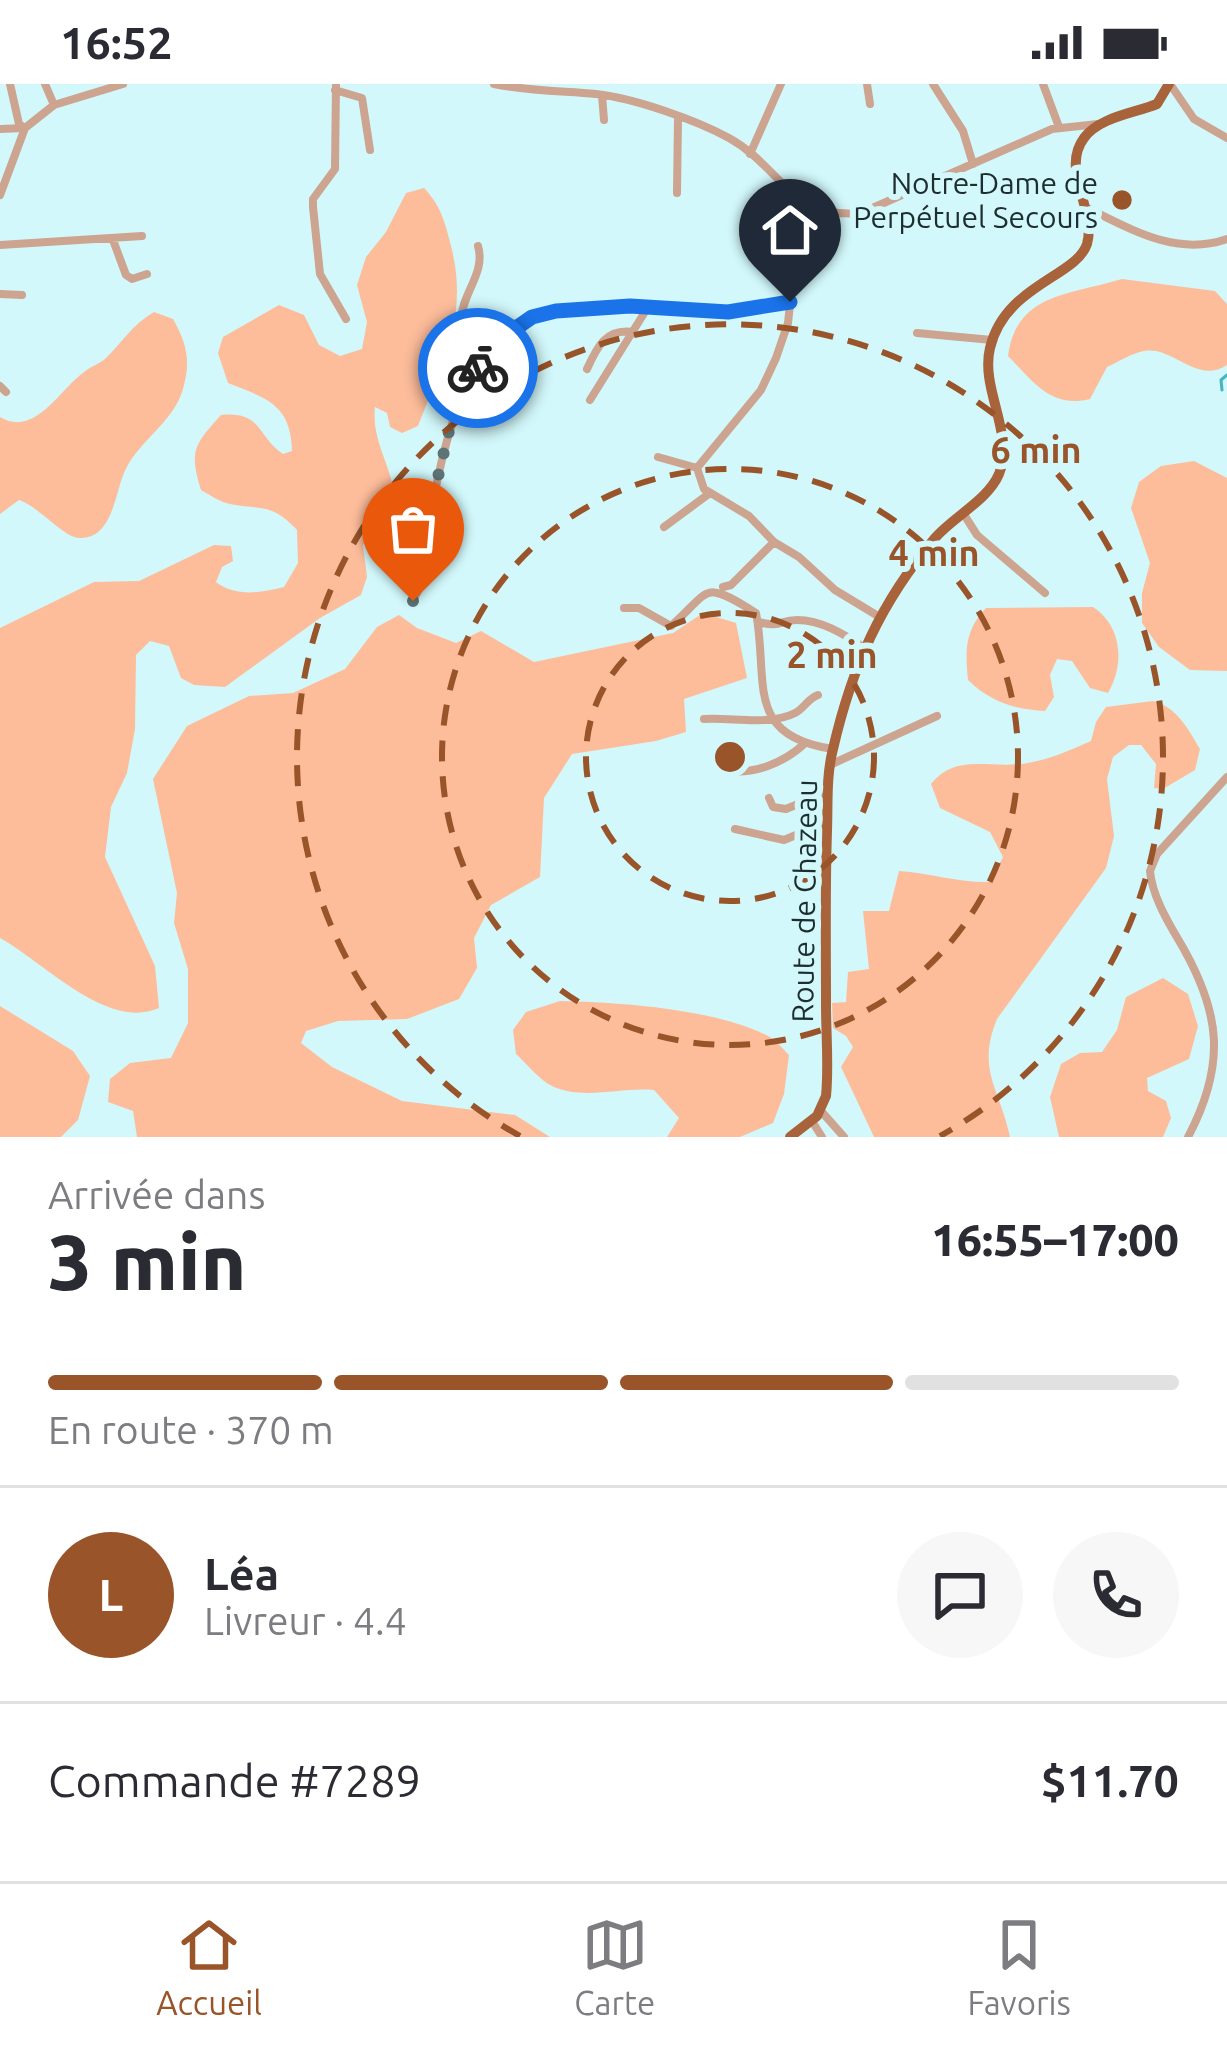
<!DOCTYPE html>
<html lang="fr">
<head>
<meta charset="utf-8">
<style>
	body { margin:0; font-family:Ubuntu,sans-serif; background:#f7f7f7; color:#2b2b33; height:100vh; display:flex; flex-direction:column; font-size:45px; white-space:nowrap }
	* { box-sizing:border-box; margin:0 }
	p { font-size:39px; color:#7c7c81 }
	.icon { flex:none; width:66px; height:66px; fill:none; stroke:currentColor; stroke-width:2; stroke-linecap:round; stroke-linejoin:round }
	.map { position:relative; height:1053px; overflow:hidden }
	.panel { display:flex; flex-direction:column; background:#fff; flex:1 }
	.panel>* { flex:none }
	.pin { position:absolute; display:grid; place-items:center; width:102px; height:102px; color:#fff; margin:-123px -51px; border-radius:50% 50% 50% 0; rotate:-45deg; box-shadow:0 0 12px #0007 }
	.pin .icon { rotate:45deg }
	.courier { position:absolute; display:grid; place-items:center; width:120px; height:120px; margin:-60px; border:9px solid #1a73e8; border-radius:50%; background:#fff; color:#222; box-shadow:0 3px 15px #0007 }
	.summary em { font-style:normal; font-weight:800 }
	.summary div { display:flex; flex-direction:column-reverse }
	.summary { display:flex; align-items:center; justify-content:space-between; height:204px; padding:0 48px }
	h1 { font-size:78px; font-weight:800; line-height:90px }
	.bar { display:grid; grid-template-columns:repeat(4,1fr); gap:18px 12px; align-content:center; height:144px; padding:0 48px }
	.bar i { height:15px; border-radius:9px; background:#e1e1e2 }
	.bar .selected { background:#995429 }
	.bar p { grid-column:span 4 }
	.line { display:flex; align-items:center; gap:30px; padding:0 48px; border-top:3px solid #e1e1e2 }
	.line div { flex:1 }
	.round { display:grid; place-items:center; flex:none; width:126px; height:126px; border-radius:63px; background:#f7f7f7 }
	.status { display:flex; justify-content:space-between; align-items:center; height:84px; padding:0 60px; background:#fff; direction:ltr }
	.status svg { height:33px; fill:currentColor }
	.tab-bar { display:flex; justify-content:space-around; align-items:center; height:168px; border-top:3px solid #e1e1e2; background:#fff; font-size:33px; color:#7c7c81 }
	.tab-bar a { display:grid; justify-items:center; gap:6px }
	.tab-bar .selected { color:#995429 }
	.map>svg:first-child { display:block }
	.green { fill:#fdbd9b }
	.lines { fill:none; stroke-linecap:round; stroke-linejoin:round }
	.stream { stroke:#48b4bd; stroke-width:3 }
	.minor { stroke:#cca48f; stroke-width:8 }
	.major { stroke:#a9633a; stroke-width:10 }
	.done { stroke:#5d7476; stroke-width:12; stroke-dasharray:0 21.6 }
	.route { stroke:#1a73e8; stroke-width:15 }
	.ring { fill:none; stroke:#995429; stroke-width:6; stroke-dasharray:21 15 }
	.poi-dot { fill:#995429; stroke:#d2f8fb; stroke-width:4.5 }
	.labels { text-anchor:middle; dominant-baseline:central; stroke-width:12; stroke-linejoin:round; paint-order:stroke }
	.poi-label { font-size:30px; fill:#1e2d2e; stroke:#d2f8fb; text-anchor:end }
	.street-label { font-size:30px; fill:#1e2d2e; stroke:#d2f8fb }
	.centre { fill:#995429; stroke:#d2f8fb; stroke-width:6 }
	.ring-label { font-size:36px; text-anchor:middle; font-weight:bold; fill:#995429; stroke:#d2f8fb; stroke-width:12; stroke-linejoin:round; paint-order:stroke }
</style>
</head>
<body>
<div class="status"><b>16:52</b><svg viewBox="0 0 49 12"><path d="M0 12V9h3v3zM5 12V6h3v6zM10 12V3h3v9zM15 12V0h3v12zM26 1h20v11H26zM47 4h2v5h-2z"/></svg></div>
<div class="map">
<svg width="1227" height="1053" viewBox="0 0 1227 1053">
	<rect width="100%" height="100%" fill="#d2f8fb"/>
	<path class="green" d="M424,104C441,122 445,138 451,162C469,231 443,278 418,342L402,349L390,343L387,329L375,323C371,358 394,386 393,410C392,428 374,448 363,461L367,493L361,511L320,534L225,603L194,601L181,594L169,562L150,557L136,571L135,645L127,689L111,723L105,773L155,882L159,924C107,947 44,878 0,854V544L94,498L139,497L214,461L231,462L233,477L222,483L216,498C235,513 261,509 284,503L298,479L297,446C272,419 262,426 230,420C220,418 210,411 201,406C189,367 194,361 221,331C263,327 257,353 283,370L292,367C291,320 266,314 228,299L218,269L223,253L279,221L304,231L319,261L340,272L362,265L367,238L357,201L366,173L386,148L406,109Z
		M1122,195L1215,207L1227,220V281C1196,301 1174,262 1144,267C1132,269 1118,278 1107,283L1090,315C1051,325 1033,297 1008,272C1016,209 1070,211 1122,195Z
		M154,228L173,235C187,260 191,277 183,305C173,340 138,356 124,389C115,410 112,454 81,454C64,455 40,423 19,416L0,430V333C35,354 60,305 84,288C91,282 100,280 107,273C124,256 133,240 154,228Z
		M1194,377L1227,394V587L1190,586L1159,563L1142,539V509L1150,479L1131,424L1139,398L1161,382Z
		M1093,523C1122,542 1125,580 1108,609L1090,604L1072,577L1057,575L1050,591L1054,613L1045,627C1013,625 991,618 968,596C965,566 965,546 986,524Z
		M703,529L736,539L747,594L684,615L686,648L656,657L572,670L544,714L540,793L491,821L474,854L477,884L459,915L407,935L338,937L306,947L301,959L332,983L402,1017L515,1031L550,1053H137L133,1027L108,1018L110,995L130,979L171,974L188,939V885L174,839L177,809L153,695L187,642L249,612L293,609L345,585L377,543L399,531L417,544L456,559L481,547L534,578L673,549Z
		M1153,617C1176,622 1189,646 1200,665L1195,686L1163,705L1154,704L1156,680L1141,661H1129L1113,673L1107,695L1114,752L1106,784L997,935C976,986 1000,1005 1010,1053H874L841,983L853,963L846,952L833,944L832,919L846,918L848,888L869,885L863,827H889L899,787C930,789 958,799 990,798L1003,773L990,748L940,724L931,700C957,668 991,686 1028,679C1050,675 1071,666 1091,657L1096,638L1106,623Z
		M1163,894L1188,910L1198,942L1189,975L1147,994L1148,1007L1166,1017L1171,1034L1163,1053H1059L1050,1013L1061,980L1080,969L1102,968L1117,946L1126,913Z
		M560,917C617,918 717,925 768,952C776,956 783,965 789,971L784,1010L773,1039L740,1053H667L679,1034L654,1006C622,1003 585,1016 554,1003C540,997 527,980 516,970L513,946L526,928Z
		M0,922L73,967L90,992L78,1036L61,1053H0Z"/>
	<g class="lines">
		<path class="stream" d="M1222,306L1221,296L1227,291"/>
		<path class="minor" d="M10,0L19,40L23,43
			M45,0L54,21
			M336,0L335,85L313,115V123L320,190L346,235
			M494,0C528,7 562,7 596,10C634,14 696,36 729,54C780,82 791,136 861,129L1052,45L1098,40
			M867,0L870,20
			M933,0L963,47L973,80
			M1043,0L1059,43
			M1170,0L1194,35L1227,54
			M335,6L362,14L370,66
			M602,11L604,36
			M0,45L25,44L54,21L123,0
			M750,70L781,0
			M677,109L678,34
			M0,111L25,44
			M1085,123C1131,145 1176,173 1227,155
			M113,156L126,191L132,195L147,190
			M0,161L142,152
			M478,162C486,189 462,209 461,236C477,252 501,234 520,241
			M0,210L22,211
			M917,249L992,256
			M587,285C597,263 606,244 633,248
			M0,302L6,308
			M590,316L648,223
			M658,373L697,384L761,306L776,274L788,239L796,165L812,123
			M697,384L704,405L749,432L774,458L799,473L835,506L878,532
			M963,429L977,451L1045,509
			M664,443L710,409
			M723,503L731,501L774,458
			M413,517L419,505C434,420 446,250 550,228C608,216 668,227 726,228C746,228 769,221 790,218
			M624,524H639L671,542C711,507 701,494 756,529C769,596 743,652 833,665
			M758,538C782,544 779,536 797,536C821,536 844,550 863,563
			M704,635C731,633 770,642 795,629C805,624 807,615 818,611
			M832,680L937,632
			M730,687C756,690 784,678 803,661
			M769,714L773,723L786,725L827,708
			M735,745L784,756L827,738
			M821,1027L844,1053
			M812,1037L822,1053
			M1188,1053C1227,979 1221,927 1178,855C1166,835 1152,810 1150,787L1157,770L1227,693"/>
		<path class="major" d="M790,1053L817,1032L826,1012C829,982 826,951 826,921C826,863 825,805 827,747C828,720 826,692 833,665C852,583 880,519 935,454C953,433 988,416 999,390C1015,349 980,305 990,264C1005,201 1076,193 1087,160C1097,126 1060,86 1084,54C1099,33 1135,29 1157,20L1169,0"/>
	</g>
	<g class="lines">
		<path class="done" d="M413,517L419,505L436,401L449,347L478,284"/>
		<path class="route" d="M478,284L506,251L532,233L556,227L630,222L728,228L790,218"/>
	</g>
	<g class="ring">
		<circle cx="730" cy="673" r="144"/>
		<circle cx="730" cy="673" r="288"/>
		<path d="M520 1052A433 433 0 1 1 940 1052"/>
	</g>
	<circle class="poi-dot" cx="1122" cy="116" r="12"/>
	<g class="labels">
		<g class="poi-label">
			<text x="1098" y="99">Notre-Dame de<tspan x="1098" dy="34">Perpétuel Secours</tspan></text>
		</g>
		<g class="street-label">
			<text transform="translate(804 817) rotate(-89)">Route de Chazeau</text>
		</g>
	</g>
	<circle cx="730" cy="673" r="18" class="centre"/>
	<g class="ring-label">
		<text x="1036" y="379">6 min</text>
		<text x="934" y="482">4 min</text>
		<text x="832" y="584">2 min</text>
	</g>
</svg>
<div class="pin" style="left:413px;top:517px;background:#ea580c"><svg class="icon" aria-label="bag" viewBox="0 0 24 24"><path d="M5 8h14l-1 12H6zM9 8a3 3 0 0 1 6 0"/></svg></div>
<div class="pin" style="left:790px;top:218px;background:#1f2937"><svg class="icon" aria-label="home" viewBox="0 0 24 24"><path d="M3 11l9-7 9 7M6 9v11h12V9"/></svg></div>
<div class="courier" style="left:478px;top:284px"><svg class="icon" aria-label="bike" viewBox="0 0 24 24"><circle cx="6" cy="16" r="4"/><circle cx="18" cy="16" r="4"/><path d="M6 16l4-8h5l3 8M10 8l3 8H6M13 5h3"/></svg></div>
</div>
<section class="panel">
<div class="summary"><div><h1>3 min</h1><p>Arrivée dans</p></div><em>16:55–17:00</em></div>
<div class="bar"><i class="selected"></i><i class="selected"></i><i class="selected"></i><i></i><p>En route · 370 m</p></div>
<div class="line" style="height:216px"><b class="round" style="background:#995429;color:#fff">L</b><div><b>Léa</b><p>Livreur · 4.4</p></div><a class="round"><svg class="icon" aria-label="chat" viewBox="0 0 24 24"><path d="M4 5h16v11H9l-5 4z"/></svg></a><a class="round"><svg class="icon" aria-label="phone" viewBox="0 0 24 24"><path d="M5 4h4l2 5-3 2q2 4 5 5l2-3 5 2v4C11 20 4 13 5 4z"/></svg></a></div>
<div class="line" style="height:156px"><div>Commande #7289</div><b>$11.70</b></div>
</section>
<nav class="tab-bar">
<a class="selected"><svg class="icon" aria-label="home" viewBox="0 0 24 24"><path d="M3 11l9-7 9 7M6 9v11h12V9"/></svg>Accueil</a>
<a><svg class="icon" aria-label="map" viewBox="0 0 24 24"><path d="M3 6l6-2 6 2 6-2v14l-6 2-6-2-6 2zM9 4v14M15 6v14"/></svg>Carte</a>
<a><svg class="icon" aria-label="saved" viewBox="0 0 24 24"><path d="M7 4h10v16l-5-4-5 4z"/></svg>Favoris</a>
</nav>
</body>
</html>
